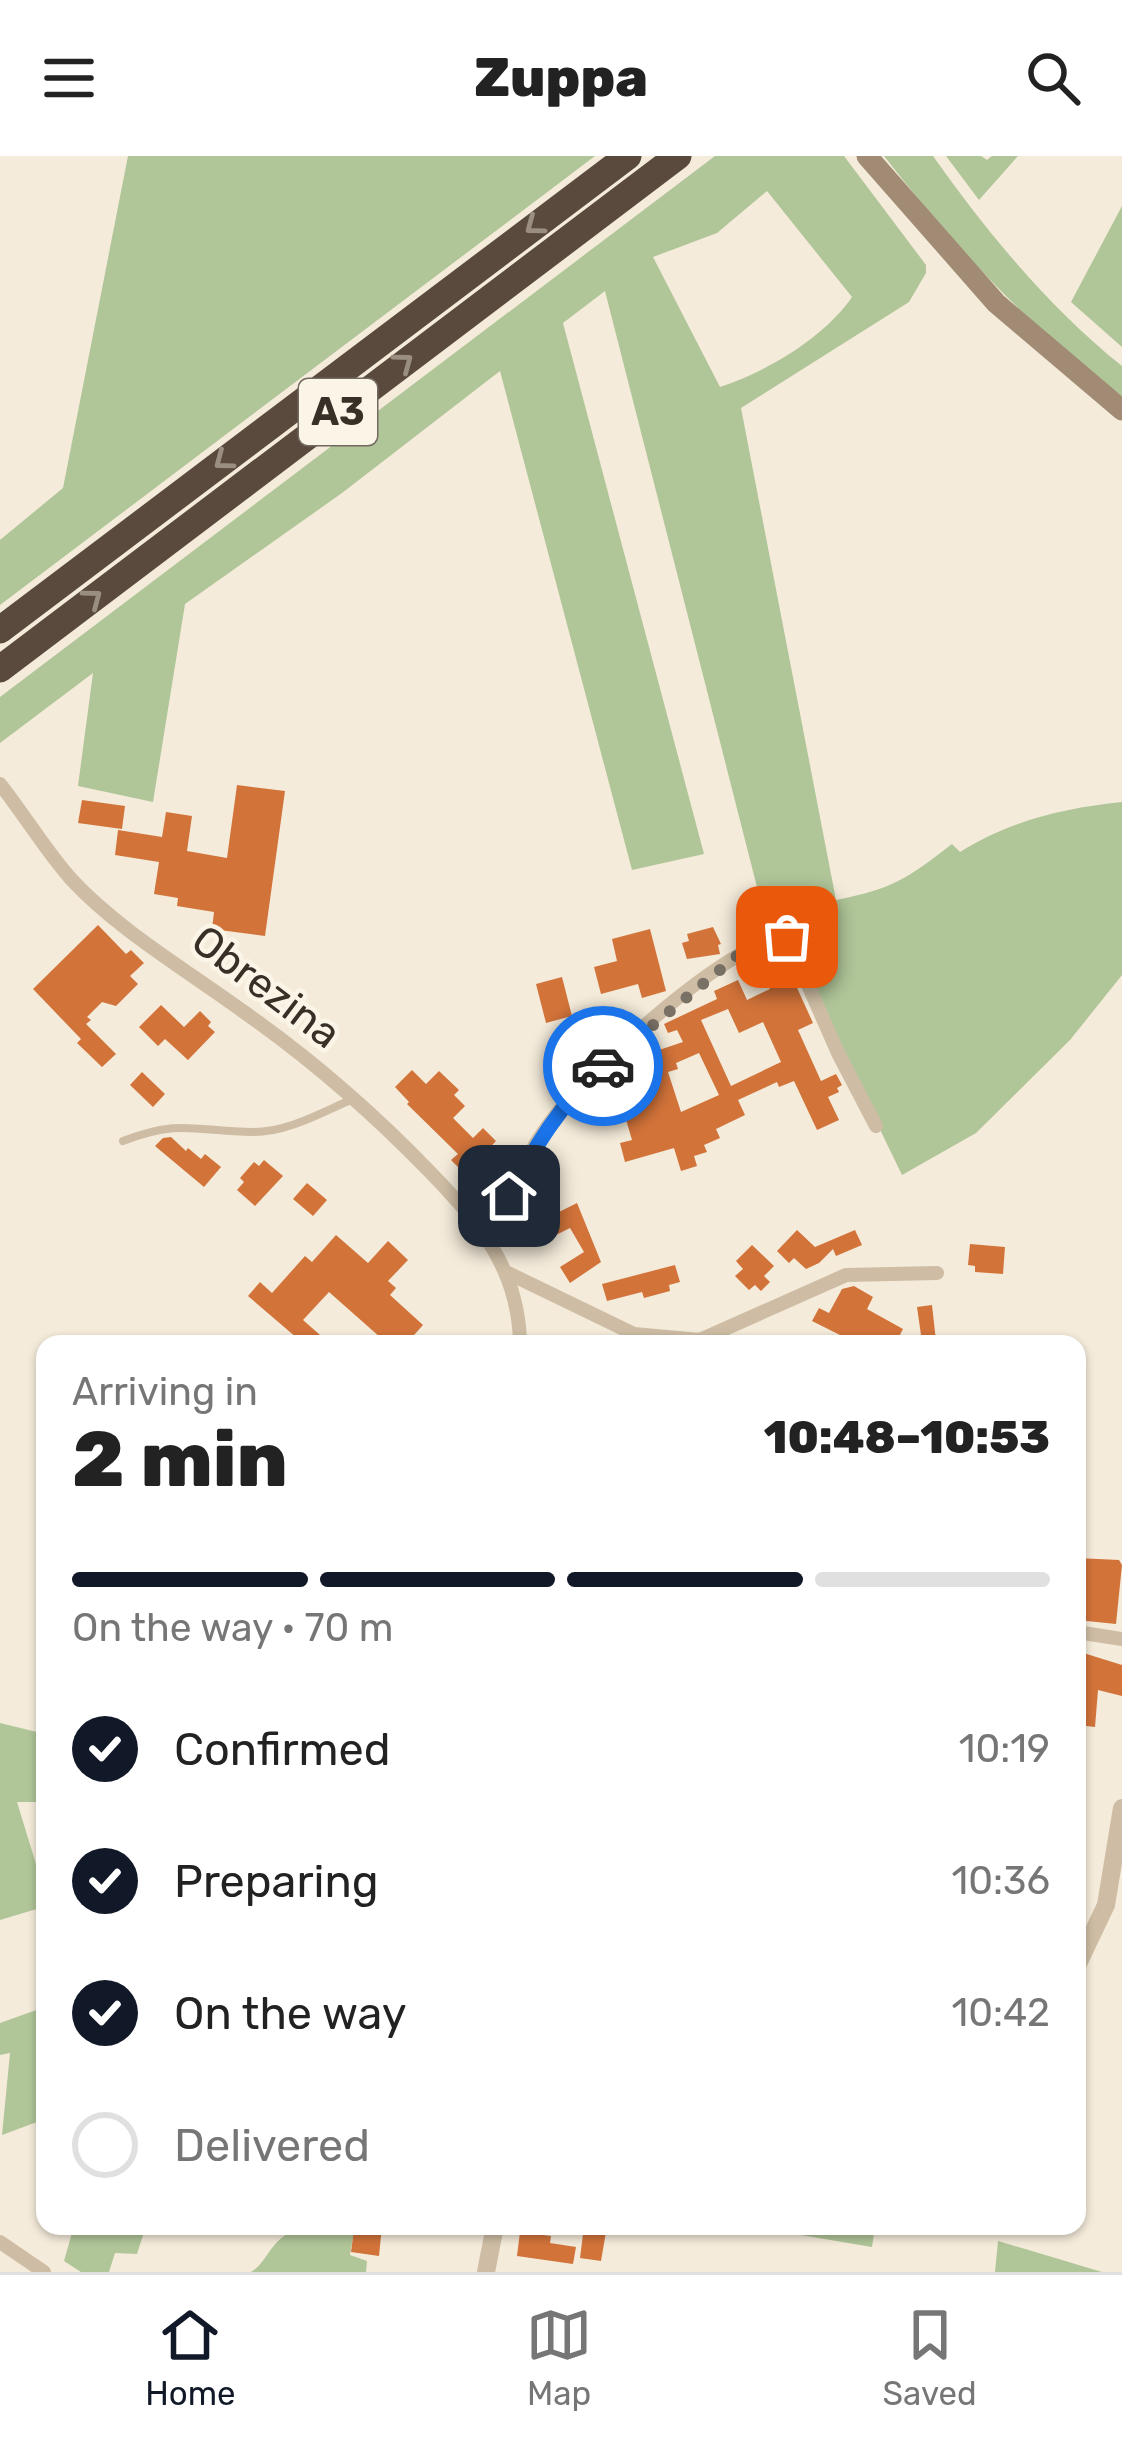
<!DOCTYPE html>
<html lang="en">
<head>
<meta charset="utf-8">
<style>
	body { margin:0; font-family:Rubik,sans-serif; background:#f2f2f2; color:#222; height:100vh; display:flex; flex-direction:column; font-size:45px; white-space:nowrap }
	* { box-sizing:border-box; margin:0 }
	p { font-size:39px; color:#767676 }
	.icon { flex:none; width:66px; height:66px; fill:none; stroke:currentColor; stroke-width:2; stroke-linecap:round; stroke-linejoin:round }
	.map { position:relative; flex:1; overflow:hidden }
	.sheet { position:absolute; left:36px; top:1179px; width:1050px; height:900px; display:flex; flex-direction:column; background:#fff; border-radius:24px; box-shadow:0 3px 9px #0004 }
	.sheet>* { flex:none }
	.pin { position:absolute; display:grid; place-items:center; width:102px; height:102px; color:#fff; margin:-51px; border-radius:24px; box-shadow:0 6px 18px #0006 }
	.courier { position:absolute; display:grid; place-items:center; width:120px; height:120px; margin:-60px; border:9px solid #1a73e8; border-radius:50%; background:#fff; color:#222; box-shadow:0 3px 15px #0007 }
	.overview em { font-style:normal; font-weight:800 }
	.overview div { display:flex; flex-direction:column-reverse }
	.overview { display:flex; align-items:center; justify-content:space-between; height:204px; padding:0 36px }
	h1 { font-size:78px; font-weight:800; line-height:90px }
	.bar { display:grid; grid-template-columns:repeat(4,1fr); gap:18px 12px; align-content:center; height:144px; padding:0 36px }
	.bar i { height:15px; border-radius:9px; background:#e0e0e0 }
	.bar .on { background:#111827 }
	.bar p { grid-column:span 4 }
	ol { padding:0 36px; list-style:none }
	li { display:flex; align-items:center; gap:36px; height:132px }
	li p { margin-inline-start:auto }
	li .icon { padding:12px; border-radius:50%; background:#111827; color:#fff; stroke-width:4 }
	li:last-child { color:#767676 }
	li i { width:66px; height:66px; border:6px solid #e0e0e0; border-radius:50% }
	header { display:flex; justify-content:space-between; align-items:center; height:156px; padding:0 36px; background:#fff; font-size:54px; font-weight:800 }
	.dock { display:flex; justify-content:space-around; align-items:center; height:168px; border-top:3px solid #e0e0e0; background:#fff; font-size:33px; color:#767676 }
	.dock a { display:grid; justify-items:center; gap:6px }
	.dock .on { color:#111827 }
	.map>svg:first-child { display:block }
	.green { fill:#b0c598; fill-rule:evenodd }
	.building { fill:#d2733a; fill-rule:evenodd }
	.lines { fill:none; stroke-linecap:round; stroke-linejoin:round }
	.service { stroke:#cebda4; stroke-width:8 }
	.minor { stroke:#cebda4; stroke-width:14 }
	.tertiary { stroke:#cebda4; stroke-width:18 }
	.secondary { stroke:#a28b75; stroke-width:21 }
	.motorway { stroke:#5a4a3d; stroke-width:27 }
	.oneway { stroke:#9a8e81 }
	.done { stroke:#7a7166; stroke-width:12; stroke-dasharray:0 21.6 }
	.route { stroke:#1a73e8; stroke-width:15 }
	.labels { text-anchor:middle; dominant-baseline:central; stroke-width:9; stroke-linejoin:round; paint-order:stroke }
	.shield { fill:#fbf5e7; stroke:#726a61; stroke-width:3 }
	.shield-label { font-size:39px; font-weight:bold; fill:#382f27 }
	.street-label { font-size:42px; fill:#382f27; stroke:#fbf5e7 }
</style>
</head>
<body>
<header><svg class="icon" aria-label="menu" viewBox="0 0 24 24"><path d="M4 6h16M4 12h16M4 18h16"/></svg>Zuppa<svg class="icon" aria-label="search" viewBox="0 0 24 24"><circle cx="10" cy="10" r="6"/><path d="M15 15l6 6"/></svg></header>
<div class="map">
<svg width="1122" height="2116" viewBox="0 0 1122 2116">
	<rect width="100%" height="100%" fill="#f4ebda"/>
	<path class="green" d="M128,0H595L0,449V384L63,332Z
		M715,0H844L926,109V117L909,146L741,252L836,744C892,733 907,723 952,688L960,696C1009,665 1064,652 1122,646V819L1070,884L976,977L902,1019L825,860L792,774L769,778L605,135L563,167L704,698L632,714L500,215L342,337L185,448L153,646L78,630L93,517L0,587V541ZM767,35L852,141C824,182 766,216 720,231L653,101L717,77Z
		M884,0H933C986,75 1049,152 1122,210V240C1030,173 953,89 884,0Z
		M946,0H981L987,4L992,0H1018L979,44Z
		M1122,50V191L1071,146Z
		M0,1567L45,1578V1646H17L43,1731L40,1752L0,1764Z
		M45,1851V1963L2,1979L10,1897L0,1899V1867Z
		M74,2070H146L137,2098L115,2097L109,2116H81L64,2105Z
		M290,2070H355L350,2099L367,2105L366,2116H251C267,2106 269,2089 287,2078Z
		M747,2070H875L872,2091Z
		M998,2085L1102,2116H995Z"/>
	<path class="building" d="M237,629L285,635L265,780L212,773L214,756L177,750L178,742L154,738L159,706L115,699L118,674L162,681L166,656L192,660L187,695L227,702Z
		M82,644L125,650L122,673L78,667Z
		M98,769L126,798L131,794L144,807L130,820L138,828L116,850L102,846L87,861L91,864L86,868L116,898L102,911L77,887L81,883L33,833Z
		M713,771L721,788L718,789L720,798L687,803L682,787L689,785L687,778Z
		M650,773L666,835L642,842L638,828L601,838L594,811L617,805L612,783Z
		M783,801L813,867L798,874L821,925L836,918L842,929L837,932L839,936L828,941L839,964L817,974L794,925L779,931L777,926L738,944L745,959L716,973L720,982L704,989L707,996L694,1000L697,1010L681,1015L674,992L625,1006L620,987L632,984L622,950L608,954L601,932L641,920L635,902L683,886L677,874L668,877L664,868L717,843L714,835L738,824L747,844L770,833L760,812ZM728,853L739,877L763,866L781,906L731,930L701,864ZM699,897L719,939L681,956L668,916L678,913L676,907Z
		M562,821L572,860L546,867L536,828Z
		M161,849L184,871L200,855L211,866L208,870L215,876L188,904L165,883L158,890L139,871Z
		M412,914L426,928L439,915L459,934L454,939L465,950L453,962L473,982L483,972L496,985L465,1018L451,1004L458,998L407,948L409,946L395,931Z
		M142,916L165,938L153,951L130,929Z
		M171,981L186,995L188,992L201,1003L205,998L221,1011L204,1031L155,990L163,982Z
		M264,1004L283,1020L255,1050L237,1034L244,1026L240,1022L254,1006L259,1010Z
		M307,1027L327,1044L313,1060L293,1043Z
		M577,1047L601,1106L570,1127L560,1111L584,1096L570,1072L532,1091L524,1073L541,1064L538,1057L553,1049L557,1057Z
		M797,1074L815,1091L855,1074L862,1089L836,1100L833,1093L819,1107L806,1113L794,1102L789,1107L777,1095Z
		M336,1079L368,1107L388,1085L408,1104L388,1125L396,1132L390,1139L423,1169L406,1188H376L381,1182L329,1136L303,1164L320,1179L312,1188H304L248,1140L260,1126L272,1137L305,1100L312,1106Z
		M970,1088L1005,1091L1003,1118L975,1116V1110L968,1109Z
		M752,1089L774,1110L764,1120L770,1126L761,1135L755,1129L749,1134L735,1120L743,1113L736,1105Z
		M675,1109L680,1126L669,1129L670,1135L644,1142L642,1136L607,1145L602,1128Z
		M854,1130L873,1141L867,1153L903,1173L895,1188H858L812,1165L819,1152L829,1157L842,1133Z
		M932,1149L936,1185L922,1186L917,1151Z
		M1077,1402L1119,1404L1122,1409L1116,1468L1077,1464Z
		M1077,1495L1122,1509V1540L1098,1534L1095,1571L1077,1569Z
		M365,2070H382L379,2100L351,2096L354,2074L364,2076Z
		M584,2070H607L601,2105L580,2102Z
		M520,2076L551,2080L550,2087L576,2091L573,2108L517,2100Z"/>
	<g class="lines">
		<path class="service" d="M123,985C183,962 196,976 254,976C288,976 322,956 353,943"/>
		<path class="minor" d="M0,628C24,658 45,694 71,723C118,774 188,815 244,856C311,903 373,957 430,1016C480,1067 519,1114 520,1188
			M787,781L838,897L876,970
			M494,1088C505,1050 519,1012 542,978C579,922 681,833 739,799C761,786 785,782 809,776
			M508,1117L634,1178L700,1184L846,1119L937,1117
			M1077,1476L1122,1483
			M0,2086L44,2116"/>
		<path class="tertiary" d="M1077,1810L1106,1749L1122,1652
			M486,2116L495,2070"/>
		<path class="secondary" d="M867,0L996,147L1122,254"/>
		<path class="motorway" d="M0,474L628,0
			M0,513L678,0"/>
	</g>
	<defs><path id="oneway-chevron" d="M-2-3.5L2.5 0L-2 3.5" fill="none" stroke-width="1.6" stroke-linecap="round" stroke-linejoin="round" transform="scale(3)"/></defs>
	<g class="oneway">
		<use href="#oneway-chevron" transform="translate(534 70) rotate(143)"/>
		<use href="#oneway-chevron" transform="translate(404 206) rotate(-37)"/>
		<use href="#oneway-chevron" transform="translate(223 305) rotate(143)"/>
		<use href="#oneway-chevron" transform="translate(93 442) rotate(-37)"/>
	</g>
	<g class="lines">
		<path class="done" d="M603,910L737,800L787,781"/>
		<path class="route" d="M509,1040C535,990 561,947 603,910"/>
	</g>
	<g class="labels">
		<rect class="shield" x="299" y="223" width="78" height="66" rx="9"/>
		<g class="shield-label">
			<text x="338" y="256">A3</text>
		</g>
		<g class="street-label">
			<text transform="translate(266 831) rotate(37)">Obrezina</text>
		</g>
	</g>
</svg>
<div class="pin" style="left:787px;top:781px;background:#ea580c"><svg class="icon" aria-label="bag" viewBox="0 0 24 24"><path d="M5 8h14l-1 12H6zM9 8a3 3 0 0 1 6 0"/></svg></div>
<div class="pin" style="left:509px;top:1040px;background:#1f2937"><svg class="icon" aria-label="home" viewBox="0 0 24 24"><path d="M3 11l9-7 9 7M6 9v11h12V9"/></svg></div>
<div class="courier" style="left:603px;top:910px"><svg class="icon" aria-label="car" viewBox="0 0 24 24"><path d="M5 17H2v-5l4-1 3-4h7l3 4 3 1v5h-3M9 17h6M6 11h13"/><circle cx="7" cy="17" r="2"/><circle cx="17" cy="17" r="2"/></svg></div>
<section class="sheet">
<div class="overview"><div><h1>2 min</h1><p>Arriving in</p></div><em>10:48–10:53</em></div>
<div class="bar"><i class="on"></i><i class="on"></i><i class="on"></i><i></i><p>On the way · 70 m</p></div>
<ol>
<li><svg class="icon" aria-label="check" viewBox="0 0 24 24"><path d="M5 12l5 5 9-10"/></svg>Confirmed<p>10:19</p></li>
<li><svg class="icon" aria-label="check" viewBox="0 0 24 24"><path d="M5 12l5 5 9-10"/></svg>Preparing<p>10:36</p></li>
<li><svg class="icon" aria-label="check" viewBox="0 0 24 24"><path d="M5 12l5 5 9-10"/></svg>On the way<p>10:42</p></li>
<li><i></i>Delivered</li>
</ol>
</section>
</div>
<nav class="dock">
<a class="on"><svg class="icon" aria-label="home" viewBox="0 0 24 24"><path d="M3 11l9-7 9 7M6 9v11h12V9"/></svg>Home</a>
<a><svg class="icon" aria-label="map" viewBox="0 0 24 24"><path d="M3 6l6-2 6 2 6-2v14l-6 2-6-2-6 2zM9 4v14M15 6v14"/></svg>Map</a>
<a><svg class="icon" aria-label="saved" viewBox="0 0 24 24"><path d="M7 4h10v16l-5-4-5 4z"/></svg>Saved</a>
</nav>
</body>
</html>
